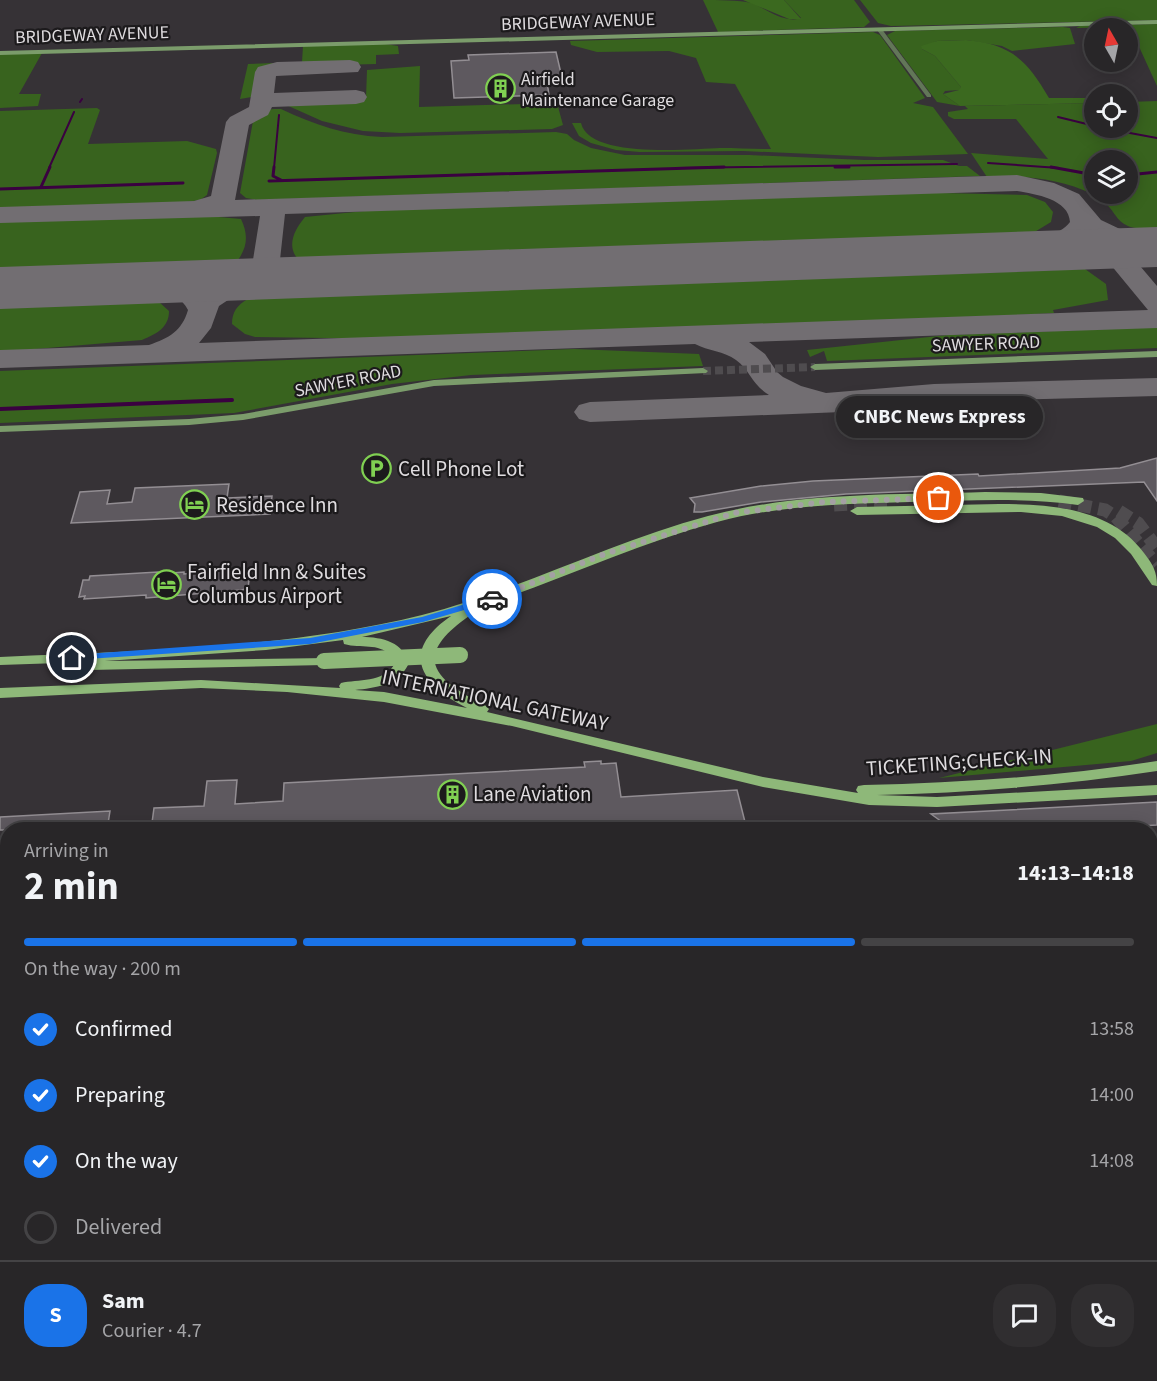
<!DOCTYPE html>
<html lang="en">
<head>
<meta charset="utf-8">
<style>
	body { margin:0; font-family:"Source Sans 3",sans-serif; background:#302e30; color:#f1f3f6; height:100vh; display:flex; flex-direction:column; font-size:22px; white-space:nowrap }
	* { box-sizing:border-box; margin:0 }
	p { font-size:20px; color:#a5a5a8 }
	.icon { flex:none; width:33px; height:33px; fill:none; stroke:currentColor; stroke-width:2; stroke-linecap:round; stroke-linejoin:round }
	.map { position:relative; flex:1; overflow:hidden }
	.sheet { position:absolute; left:0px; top:822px; width:1158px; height:560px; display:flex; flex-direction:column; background:#282628; border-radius:24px 24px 0 0; box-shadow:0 3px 15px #0003,0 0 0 2px #444345 }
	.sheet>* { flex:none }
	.needle { width:39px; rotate:351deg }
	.tools { position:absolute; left:1084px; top:18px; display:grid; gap:12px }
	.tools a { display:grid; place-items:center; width:54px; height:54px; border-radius:50%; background:#282628; box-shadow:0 3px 15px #0003,0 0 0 2px #444345; font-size:30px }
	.pin { position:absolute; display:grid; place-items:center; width:51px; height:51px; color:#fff; margin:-26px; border:3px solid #fff; border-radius:50%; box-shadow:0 2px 6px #0007 }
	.courier { position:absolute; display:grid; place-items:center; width:60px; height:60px; margin:-30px; border:4px solid #1a73e8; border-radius:50%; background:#fff; color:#222; box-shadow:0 2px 8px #0007 }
	.bubble { position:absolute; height:42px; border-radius:21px; background:#282628; box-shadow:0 3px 15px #0003,0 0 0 2px #444345; font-size:20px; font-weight:700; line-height:42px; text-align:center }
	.overview em { font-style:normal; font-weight:700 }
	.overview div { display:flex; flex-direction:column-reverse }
	.overview { display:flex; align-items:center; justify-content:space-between; height:102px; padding:0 24px }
	h1 { font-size:39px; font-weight:700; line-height:45px }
	.bar { display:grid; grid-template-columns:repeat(4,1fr); gap:9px 6px; align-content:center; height:72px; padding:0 24px }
	.bar i { height:8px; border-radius:4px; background:#444345 }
	.bar .current { background:#1a73e8 }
	.bar p { grid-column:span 4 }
	.line { display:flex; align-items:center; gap:15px; padding:0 24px; border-top:2px solid #444345 }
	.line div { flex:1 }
	.round { display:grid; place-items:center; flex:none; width:63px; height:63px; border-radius:24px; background:#302e30 }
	ol { padding:0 24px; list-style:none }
	li { display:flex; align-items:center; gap:18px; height:66px }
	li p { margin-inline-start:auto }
	li .icon { padding:6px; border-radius:50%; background:#1a73e8; color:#fff; stroke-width:4 }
	li:last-child { color:#a5a5a8 }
	li i { width:33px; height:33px; border:3px solid #444345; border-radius:50% }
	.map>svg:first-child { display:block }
	.green { fill:#38631e; fill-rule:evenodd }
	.forest { fill:#3b691f }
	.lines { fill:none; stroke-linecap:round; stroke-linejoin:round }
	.stream-far2 { stroke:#3a0140; stroke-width:2 }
	.stream-far1 { stroke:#3a0140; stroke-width:3 }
	.stream { stroke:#3a0140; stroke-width:4 }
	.taxiway { fill:#726e72; fill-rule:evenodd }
	.runway { fill:#726e72; fill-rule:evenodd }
	.building { fill:#5e595f; stroke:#938e93; stroke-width:1.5 }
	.secondary-tunnel { stroke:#4f4c4f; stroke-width:8; stroke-dasharray:8 4; stroke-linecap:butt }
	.primary-tunnel { stroke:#4f4c4f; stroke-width:13; stroke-dasharray:13 7; stroke-linecap:butt }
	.street { fill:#627658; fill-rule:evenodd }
	.secondary { fill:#7b9c6b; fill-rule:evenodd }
	.primary { fill:#8eb879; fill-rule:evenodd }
	.primary-bridge { stroke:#8eb879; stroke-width:16 }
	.route { fill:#1a73e8 }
	.done { stroke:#a4a0a4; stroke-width:6; stroke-dasharray:0 10.8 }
	.labels { text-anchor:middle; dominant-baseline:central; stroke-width:4.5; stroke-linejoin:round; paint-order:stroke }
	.far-street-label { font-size:18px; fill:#dfdcdf; stroke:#1c1a1c }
	.far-poi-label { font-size:18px; fill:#dfdcdf; stroke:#1c1a1c; text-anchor:start }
	.poi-label { font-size:21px; fill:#dfdcdf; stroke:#1c1a1c; text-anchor:start }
	.street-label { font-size:21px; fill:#dfdcdf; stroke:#1c1a1c }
</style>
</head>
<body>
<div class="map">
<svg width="1157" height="1381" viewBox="0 0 1157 1381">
	<rect width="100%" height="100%" fill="#363236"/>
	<path class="green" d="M703,0C718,0 738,0 752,3C766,9 785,24 801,18L784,0H854L870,22L864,27L718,32Z
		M860,0H1157V20L891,26L878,23Z
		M1157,24V86L1130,27L1076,28L1080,26Z
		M1063,27L1070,28L1075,44L1012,51L1002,46L966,40L937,41L922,49L935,56L961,87L960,90L945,91L943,94L960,106L937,102L887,35L895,31Z
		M873,32L880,35L925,98L913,103L933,107L968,154L878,157L743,151L640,152L616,150L591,143L579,136L572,123H581C589,159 691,149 720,148C737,148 754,149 771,149L735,84L706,82L696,58L669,51L597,52L571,45L570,41Z
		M385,44L398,46L399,54L376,55V64L262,67L258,96L240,99L248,64L302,62L303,46Z
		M42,53L19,94H41L38,106L0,108V54Z
		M420,66L419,107L557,103L563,125L552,129L400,133L363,131L322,121L284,104L293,101L366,98L367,70Z
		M1157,101V229C1107,231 1125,211 1092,194C1060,178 1022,175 987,177L971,153L1048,159L1016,119H954L948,116V112L968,109L965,106L1095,103V128H1128V102ZM1095,160H1128V194H1095Z
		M97,108L100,110L88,144L187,141L216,149L217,153L207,195L200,200L187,202L0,208V111Z
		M274,109H281C315,125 344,135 382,137L556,132L567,134L574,140L591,148L625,155H749L865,160H943L959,166H967L980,176L257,200L246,198L240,193L253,121L262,118L265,110Z
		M899,192L1027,195L1045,202L1053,212L1051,222L1033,233L297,258C286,244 296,228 305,217L395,208Z
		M220,214L219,217L241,219C248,234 248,246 238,260L0,268V221Z
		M1085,269L1106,284L1108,300L1053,310L1054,313L1017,315L398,339L255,337L245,334L232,324C232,312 237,305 248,299Z
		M159,302L169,311C169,328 156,334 142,340L0,352V308Z
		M1157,327V348L827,361L824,351L810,357L807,350L948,335Z
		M574,349L699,354L703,366L471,375L392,384L234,413L0,423V371Z
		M1157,724V753L1131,761L939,778Z
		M1157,1044V1161L1151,1162V1045Z
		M7,1103V1242L0,1243V1104Z
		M1151,1221H1157V1381H0V1341L7,1340L8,1374H1150Z"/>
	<path class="forest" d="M743,0H784L801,19H789Z
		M966,40C1011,44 1027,60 1049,98H1095V103L960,106L943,94L959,90L961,87L935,56L922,49L921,46L937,41Z"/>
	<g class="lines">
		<path class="stream-far2" d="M80,102L82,99
			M1058,117L1095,126
			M1103,128L1157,138
			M988,163L1059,168
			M49,168L74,112
			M274,168L279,115
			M676,168L957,164"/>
		<path class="stream-far1" d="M274,167L273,176L281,180
			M835,167H849
			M1051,167L1095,175
			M1128,175L1157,172
			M269,181L724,167
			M41,187L50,167
			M0,189L183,183"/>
		<path class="stream" d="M0,409L232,400"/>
		<path class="taxiway" d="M350,60L358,62L361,67L358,72L276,76L274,93L356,90L364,92L367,97L364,102L356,104L272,107L268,115L249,125L235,200L1017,175L1054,183L1079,194L1101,220L1122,230L1157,238V254L1124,247L1157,286V328L749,342L765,354L777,372L783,377L801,386L826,393L934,384L1157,378V396L934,402L842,412L590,422L579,419L574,412L579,405L590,402L769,395C752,385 750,370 736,360C724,351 708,351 695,344L0,368V350L149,345C169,338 182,331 188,310C176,285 144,295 121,289L117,283L121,277C145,271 184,273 204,290L252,266L260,216L0,223V207L194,201L211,196L226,122L230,117L249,107L255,72L258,67L277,62ZM1017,191C1035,194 1069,199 1070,222C1053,244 1005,241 980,247L976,253L980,259C1007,266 1064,252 1087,236L1148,310L199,343L211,328L219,306L234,296L269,280L279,269L285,214Z
			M1150,987H1157V1025H1150Z
			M1150,1169H1157V1215H1150Z
			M8,1247V1297L0,1298V1248Z"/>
		<path class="runway" d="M1157,227V267L0,309V267Z"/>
	</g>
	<path class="building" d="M556,52L563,82H547L549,95L454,98L451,61L469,60L468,55Z
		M1157,458V501L1144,482L846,494L761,502L702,512H694L695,504L690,498L761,486L813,481L978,474L979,476L1120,468Z
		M229,484L227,498L272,496L270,514L71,523L80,492L110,490L107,504L132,502L135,488Z
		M244,569V572H250L248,588L242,590L146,598V595L84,599L85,596L79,597L83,580H89L90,576L158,572V574L184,572V574Z
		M601,761V764L616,763L621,797L737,790L747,830H151L154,808L204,806L207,781L237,780L235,804L283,801L284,783L585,767L584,762Z
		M1157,802V825L1073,830H956L955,827H949L931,814Z
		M110,811L107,830H0V817Z"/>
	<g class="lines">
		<path class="secondary-tunnel" d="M703,371L815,367"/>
		<path class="primary-tunnel" d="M1059,501L1105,510L1116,517L1157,565
			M834,505L894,502
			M1119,511L1138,523L1157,548"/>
		<path class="street" d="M877,28H881L931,95V97H927L877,30Z"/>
		<path class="secondary" d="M1157,20V24L0,55V51Z
			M1157,351V357L815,370L810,367L815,364Z
			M703,368L708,371L706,373L434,386L243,420L189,425L0,432V426L189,419L243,414L434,380Z"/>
		<path class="primary" d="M985,492L1041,493L1083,498L1084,501L1078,505C1022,497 967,501 910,502C846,504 780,505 717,522C632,545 553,584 469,610L471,613L469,616C411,657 433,679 486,706L489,709L487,712L763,777L858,793L856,790L858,786L864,785C961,783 1061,776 1157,761V771C1065,785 970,793 877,795L937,797L1157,785V795L937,807L869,805L763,787L512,726L384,702L287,692L201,688L0,698V688L201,680L340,688L339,686L341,683C358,679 383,683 394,665L392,656C377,642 362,649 344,644L343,640L266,650L105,661L329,658L331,661L324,665L90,670L83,666L89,662L0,665V657C141,651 284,649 422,615C520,590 611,542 708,516C798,492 893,495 985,492ZM451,616C400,651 419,684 467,708L384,692L355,690C375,688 398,685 408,665C405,642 382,637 362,637Z
			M999,504C1050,504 1111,508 1144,553C1153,565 1157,571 1157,586L1152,585L1131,554L1115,538L1097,527L1062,516L1021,512L857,515L850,511L857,507Z"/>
		<path class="primary-bridge" d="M324,661L460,655"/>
	</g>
	<path class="route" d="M492,596L495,597V601L423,622L310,644L72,660L68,658L72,655L310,638L422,617Z"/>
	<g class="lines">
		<path class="done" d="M492,599L605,554L735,513L824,502L939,498"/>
	</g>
	<defs>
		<symbol id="building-ring" viewBox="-11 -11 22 22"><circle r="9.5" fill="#1c1a1c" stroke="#80d052" stroke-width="1.5"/><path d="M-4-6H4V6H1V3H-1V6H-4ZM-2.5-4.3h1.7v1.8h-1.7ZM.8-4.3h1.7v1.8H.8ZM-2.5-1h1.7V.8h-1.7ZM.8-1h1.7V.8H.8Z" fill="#80d052"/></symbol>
		<symbol id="parking-ring" viewBox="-11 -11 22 22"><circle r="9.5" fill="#1c1a1c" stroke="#80d052" stroke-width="1.5"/><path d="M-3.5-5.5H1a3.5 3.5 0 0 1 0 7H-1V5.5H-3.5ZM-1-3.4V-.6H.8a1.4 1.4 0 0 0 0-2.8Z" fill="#80d052"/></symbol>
		<symbol id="hotel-ring" viewBox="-11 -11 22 22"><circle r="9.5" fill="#1c1a1c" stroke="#80d052" stroke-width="1.5"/><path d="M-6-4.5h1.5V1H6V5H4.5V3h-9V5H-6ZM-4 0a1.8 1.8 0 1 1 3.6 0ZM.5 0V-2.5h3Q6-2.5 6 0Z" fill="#80d052"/></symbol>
	</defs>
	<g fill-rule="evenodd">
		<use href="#building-ring" x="484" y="72" width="33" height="33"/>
		<use href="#parking-ring" x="360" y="452" width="33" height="33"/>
		<use href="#hotel-ring" x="178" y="488" width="33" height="33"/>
		<use href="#hotel-ring" x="150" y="568" width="33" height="33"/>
		<use href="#building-ring" x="436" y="778" width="33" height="33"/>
	</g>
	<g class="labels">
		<g class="far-street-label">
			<text transform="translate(578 22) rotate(-2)">BRIDGEWAY AVENUE</text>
			<text transform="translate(92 35) rotate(-2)">BRIDGEWAY AVENUE</text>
			<text transform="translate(986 344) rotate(-2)">SAWYER ROAD</text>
			<text transform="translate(348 381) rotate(-11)">SAWYER ROAD</text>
		</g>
		<g class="far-poi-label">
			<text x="521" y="79">Airfield<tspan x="521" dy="21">Maintenance Garage</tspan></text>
		</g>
		<g class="poi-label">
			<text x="398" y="469">Cell Phone Lot</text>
			<text x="216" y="505">Residence Inn</text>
			<text x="187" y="572">Fairfield Inn &amp; Suites<tspan x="187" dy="24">Columbus Airport</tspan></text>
			<text x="473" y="794">Lane Aviation</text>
		</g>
		<g class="street-label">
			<text transform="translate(495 700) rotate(12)">INTERNATIONAL GATEWAY</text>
			<text transform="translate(959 762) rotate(-4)">TICKETING;CHECK-IN</text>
		</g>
	</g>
</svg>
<div class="tools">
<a><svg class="needle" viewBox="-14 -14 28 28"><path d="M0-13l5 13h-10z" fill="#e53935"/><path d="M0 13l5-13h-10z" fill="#a5a5a8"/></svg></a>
<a><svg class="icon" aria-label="locate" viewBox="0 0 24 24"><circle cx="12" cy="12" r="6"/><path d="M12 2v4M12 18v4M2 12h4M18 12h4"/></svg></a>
<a><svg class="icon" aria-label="layers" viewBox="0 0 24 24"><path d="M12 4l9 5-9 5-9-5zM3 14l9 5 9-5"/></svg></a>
</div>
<div class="pin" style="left:939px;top:498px;background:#ea580c"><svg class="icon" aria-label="bag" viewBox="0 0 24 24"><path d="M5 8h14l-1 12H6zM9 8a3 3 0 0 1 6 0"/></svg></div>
<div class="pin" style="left:72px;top:658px;background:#1f2937"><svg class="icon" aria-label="home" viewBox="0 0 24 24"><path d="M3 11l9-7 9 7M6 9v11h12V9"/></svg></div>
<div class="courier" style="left:492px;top:599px"><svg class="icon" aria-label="car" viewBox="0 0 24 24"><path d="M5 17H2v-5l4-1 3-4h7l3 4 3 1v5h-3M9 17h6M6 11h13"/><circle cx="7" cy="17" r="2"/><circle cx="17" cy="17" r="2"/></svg></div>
<div class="bubble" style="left:836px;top:396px;width:207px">CNBC News Express</div>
<section class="sheet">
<div class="overview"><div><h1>2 min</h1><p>Arriving in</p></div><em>14:13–14:18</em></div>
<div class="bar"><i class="current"></i><i class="current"></i><i class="current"></i><i></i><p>On the way · 200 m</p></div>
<ol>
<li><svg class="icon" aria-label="check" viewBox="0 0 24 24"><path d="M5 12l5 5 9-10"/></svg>Confirmed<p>13:58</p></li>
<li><svg class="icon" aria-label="check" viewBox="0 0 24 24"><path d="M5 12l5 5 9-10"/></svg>Preparing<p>14:00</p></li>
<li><svg class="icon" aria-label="check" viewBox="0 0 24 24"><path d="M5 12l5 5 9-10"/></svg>On the way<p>14:08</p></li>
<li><i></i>Delivered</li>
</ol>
<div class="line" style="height:108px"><b class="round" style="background:#1a73e8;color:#fff">S</b><div><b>Sam</b><p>Courier · 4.7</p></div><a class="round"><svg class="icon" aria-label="chat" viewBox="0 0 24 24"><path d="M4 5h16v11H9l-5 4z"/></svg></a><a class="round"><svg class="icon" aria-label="phone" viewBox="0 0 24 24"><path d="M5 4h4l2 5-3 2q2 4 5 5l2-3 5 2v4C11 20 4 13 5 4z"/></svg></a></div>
</section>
</div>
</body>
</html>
